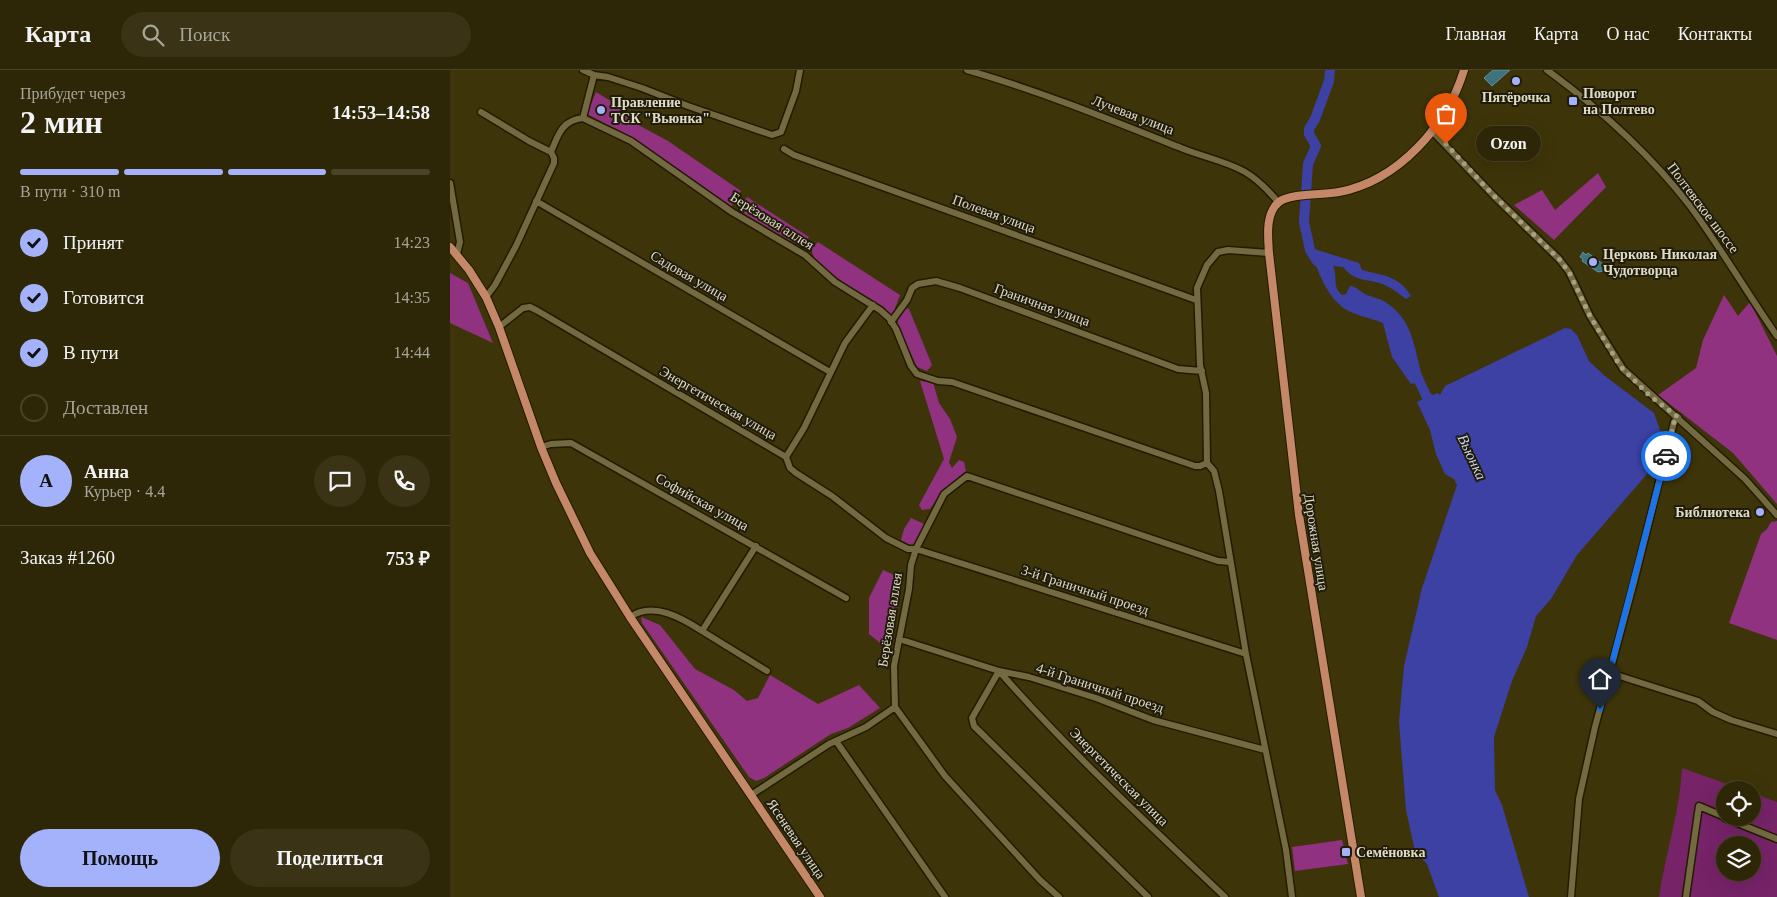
<!DOCTYPE html>
<html lang="ru">
<head>
<meta charset="utf-8">
<style>
	body { margin:0; font-family:Georgia,serif; background:#3a3315; color:#f1f3f6; height:100vh; display:flex; flex-direction:column; font-size:19px; white-space:nowrap }
	* { box-sizing:border-box; margin:0 }
	p { font-size:16px; color:#a7a59b }
	.icon { flex:none; width:28px; height:28px; fill:none; stroke:currentColor; stroke-width:2; stroke-linecap:round; stroke-linejoin:round }
	.map { position:relative; flex:1; overflow:hidden }
	.details { display:flex; flex-direction:column; background:#2e2707; width:450px }
	.details>* { flex:none }
	.fabs { position:absolute; left:1266px; top:711px; display:grid; gap:10px }
	.fabs a { display:grid; place-items:center; width:45px; height:45px; border-radius:50%; background:#2e2707; box-shadow:0 5px 20px #0002,0 0 0 1px #494428; font-size:25px }
	.pin { position:absolute; display:grid; place-items:center; width:42px; height:42px; color:#fff; margin:-51px -21px; border-radius:50% 50% 50% 0; rotate:-45deg; box-shadow:0 0 5px #0007 }
	.pin .icon { rotate:45deg }
	.courier { position:absolute; display:grid; place-items:center; width:50px; height:50px; margin:-25px; border:4px solid #1a73e8; border-radius:50%; background:#fff; color:#222; box-shadow:0 1px 6px #0007 }
	.bubble { position:absolute; height:35px; border-radius:18px; background:#2e2707; box-shadow:0 5px 20px #0002,0 0 0 1px #494428; font-size:16px; font-weight:600; line-height:35px; text-align:center }
	.headline em { font-style:normal; font-weight:600 }
	.headline div { display:flex; flex-direction:column-reverse }
	.headline { display:flex; align-items:center; justify-content:space-between; height:85px; padding:0 20px }
	h1 { font-size:32px; font-weight:600; line-height:38px }
	.bar { display:grid; grid-template-columns:repeat(4,1fr); gap:8px 5px; align-content:center; height:60px; padding:0 20px }
	.bar i { height:6px; border-radius:4px; background:#494428 }
	.bar .current { background:#a4b2fc }
	.bar p { grid-column:span 4 }
	.line { display:flex; align-items:center; gap:12px; padding:0 20px; border-top:1px solid #494428 }
	.line div { flex:1 }
	.round { display:grid; place-items:center; flex:none; width:52px; height:52px; border-radius:26px; background:#3a3315 }
	ol { padding:0 20px; list-style:none }
	li { display:flex; align-items:center; gap:15px; height:55px }
	li p { margin-inline-start:auto }
	li .icon { padding:5px; border-radius:50%; background:#a4b2fc; color:#111; stroke-width:4 }
	li:last-child { color:#a7a59b }
	li i { width:28px; height:28px; border:2px solid #494428; border-radius:50% }
	.cta { display:flex; gap:10px; margin-top:auto; padding:10px 20px }
	.cta a { flex:1; height:58px; border-radius:30px; background:#a4b2fc; color:#111; font-size:20px; font-weight:600; line-height:58px; text-align:center }
	.cta a+a { background:#3a3315; color:#f1f3f6 }
	header { display:flex; align-items:center; gap:30px; box-sizing:border-box; height:70px; padding:0 25px; background:#2e2707; border-bottom:1px solid #494428 }
	header strong { font-size:24px }
	nav { display:flex; gap:28px; margin-inline-start:auto; font-size:18px }
	.search { width:350px; height:45px; background:#3a3315; display:flex; align-items:center; gap:12px; box-sizing:border-box; padding:0 18px; border-radius:28px; color:#a7a59b; font-size:19px }
	main { display:flex; flex:1; min-height:0 }
	.map>svg:first-child { display:block }
	.green { fill:#762368; fill-rule:evenodd }
	.forest { fill:#90327f }
	.water { fill:#3c41a3 }
	.lines { fill:none; stroke-linecap:round; stroke-linejoin:round }
	.river { stroke:#3c41a3; stroke-width:10 }
	.building { fill:#3e727f; stroke:#5c919e }
	.minor-casing { stroke:#231b00; stroke-width:9 }
	.major-casing { stroke:#231b00; stroke-width:10 }
	.minor { stroke:#746a41; stroke-width:6 }
	.major { stroke:#c48768; stroke-width:8 }
	.done { stroke:#a7a183; stroke-width:5; stroke-dasharray:0 9 }
	.route { stroke:#1a73e8; stroke-width:6 }
	.poi-dot { fill:#a4b2fc; stroke:#201c0b; stroke-width:2 }
	.labels { text-anchor:middle; dominant-baseline:central; stroke-width:4; stroke-linejoin:round; paint-order:stroke }
	.poi-label { font-size:14px; font-weight:bold; fill:#e0dbc5; stroke:#201c0b; text-anchor:start }
	.street-label { font-size:14px; fill:#e0dbc5; stroke:#201c0b }
	.water-label { font-size:15px; font-style:italic; fill:#cad0eb; stroke:#201c0b }
</style>
</head>
<body>
<header>
<strong>Карта</strong>
<div class="search"><svg class="icon" aria-label="search" viewBox="0 0 24 24"><circle cx="10" cy="10" r="6"/><path d="M15 15l6 6"/></svg>Поиск</div>
<nav><a>Главная</a><a>Карта</a><a>О нас</a><a>Контакты</a></nav>
</header>
<main>
<section class="details">
<div class="headline"><div><h1>2 мин</h1><p>Прибудет через</p></div><em>14:53–14:58</em></div>
<div class="bar"><i class="current"></i><i class="current"></i><i class="current"></i><i></i><p>В пути · 310 m</p></div>
<ol>
<li><svg class="icon" aria-label="check" viewBox="0 0 24 24"><path d="M5 12l5 5 9-10"/></svg>Принят<p>14:23</p></li>
<li><svg class="icon" aria-label="check" viewBox="0 0 24 24"><path d="M5 12l5 5 9-10"/></svg>Готовится<p>14:35</p></li>
<li><svg class="icon" aria-label="check" viewBox="0 0 24 24"><path d="M5 12l5 5 9-10"/></svg>В пути<p>14:44</p></li>
<li><i></i>Доставлен</li>
</ol>
<div class="line" style="height:90px"><b class="round" style="background:#a4b2fc;color:#111">А</b><div><b>Анна</b><p>Курьер · 4.4</p></div><a class="round"><svg class="icon" aria-label="chat" viewBox="0 0 24 24"><path d="M4 5h16v11H9l-5 4z"/></svg></a><a class="round"><svg class="icon" aria-label="phone" viewBox="0 0 24 24"><path d="M5 4h4l2 5-3 2q2 4 5 5l2-3 5 2v4C11 20 4 13 5 4z"/></svg></a></div>
<div class="line" style="height:65px"><div>Заказ #1260</div><b>753 ₽</b></div>
<div class="cta"><a>Помощь</a><a>Поделиться</a></div>
</section>
<div class="map">
<svg width="1327" height="827" viewBox="0 0 1327 827">
	<rect width="100%" height="100%" fill="#3e3409"/>
	<path class="green" d="M1232,698L1294,720H1275V748H1302L1303,723L1327,732V827H1209C1215,784 1230,742 1232,698ZM1275,775H1302V802H1275Z"/>
	<path class="forest" d="M146,22L164,33L181,51L218,71L291,121L281,137L174,63L137,44Z
		M1148,103L1156,117L1104,170L1064,135L1092,120L1105,140Z
		M297,127L359,167L355,173H344L288,140Z
		M368,172L450,225L442,246L434,237L394,213L365,190L361,179Z
		M0,203L18,213L43,273L0,253Z
		M1274,225L1288,246L1300,232L1327,286V434L1283,383L1208,325L1246,298L1253,270Z
		M453,238L459,239L482,295L477,301L467,297L447,254Z
		M470,311L483,312L489,333L500,349L507,367L499,392L502,398L509,390L514,392L516,401L491,423L480,439L472,440L469,435L494,389Z
		M461,448L474,454L468,468L462,476L451,470L454,459Z
		M1327,451V570L1279,553L1311,464L1317,459L1321,452Z
		M433,500L453,509L441,574L435,577L419,564V528Z
		M191,547L210,555L245,599L284,620L297,631L308,628L320,605L368,634L409,615L430,638L398,658L381,664L314,708L306,711L299,707L192,553Z
		M892,770L898,794L845,801L842,777Z"/>
	<path class="water" d="M864,179L909,193L912,200C934,206 948,205 961,226L956,229C949,224 941,217 932,214C916,208 906,213 893,197L883,196C888,207 882,217 892,225L896,224L900,216C908,217 910,222 917,225C922,227 927,228 932,230C967,250 963,283 975,314L968,317L964,313L961,314L942,287L933,253C923,249 913,247 903,243C878,233 869,203 860,180Z
		M1115,258L1121,259L1127,265L1139,291L1155,306L1204,343L1211,363L1197,404L1127,485L1101,529L1086,546L1077,577L1062,611L1044,667L1045,720L1052,735L1079,827H989L977,794L965,781L956,740L949,652L954,596L972,518L1007,415L1004,409L995,404L986,384L980,360L967,332L973,329L972,325L979,322L983,325L988,323L990,325L995,316Z"/>
	<g class="lines">
		<path class="river" d="M867,191L860,180L854,152L858,94L866,76L859,64V59L865,49L879,11L880,0
			M966,304L980,334"/>
	</g>
	<path class="building" d="M1043,0H1060L1042,16L1034,8Z
		M1133,182L1136,185L1138,183L1153,194L1155,197L1153,201L1148,202L1132,191L1133,189L1130,187Z"/>
	<g class="lines">
		<defs>
			<path id="minor" d="M133,0L144,5L158,7L192,18L238,36L322,65L331,62L346,21L350,0
				M517,0C590,21 661,50 731,78C753,87 776,91 795,102C809,110 819,121 829,133
				M1097,0C1150,39 1200,84 1240,136C1271,178 1297,223 1327,266
				M31,42L79,71L101,82
				M133,48L181,71L282,142L355,185L385,212L430,240L439,248L446,259L461,296L467,304L488,311L502,312L745,396H750L757,393
				M133,48L144,5
				M981,60L1044,126L1109,189L1119,202L1140,246L1173,299L1295,409L1327,445
				M334,79L344,85L746,230
				M0,113L10,172L7,184
				M86,131L380,302
				M36,227L45,215L66,176L104,93V88L101,82C108,65 112,50 133,48
				M441,252L457,230L462,218L468,214L486,211L510,218L728,299L752,301
				M49,257L73,238L80,237L88,241L336,387L340,398L346,403L382,426L436,468L458,479H466L796,584
				M91,377L101,374L121,373L396,528
				M336,387L354,358L395,273L423,235
				M757,393L764,401L769,421L796,584L836,780L842,827
				M757,393L756,323L750,295L747,218L757,195L768,182L778,180L819,183
				M180,547C203,531 232,548 252,561L306,476
				M252,561L317,601
				M449,569L549,601L579,607L646,628L703,650L815,680
				M1160,603L1248,631L1263,642L1281,650L1327,664
				M386,671L495,827
				M301,725L379,674L416,657L445,637
				M1275,748L1327,769
				M609,827L590,810L495,706L445,637L444,596L459,519L461,495L466,479L494,424L517,406L768,491L780,492
				M698,827L524,656L522,648L549,601C619,681 698,754 775,827
				M1121,827L1129,729L1145,657L1184,512L1224,352L1228,347
				M1236,827L1249,736L1275,747"/>
			<path id="major" d="M0,177L19,200L36,227L49,257L91,377L106,413L140,483L180,547L370,827
				M911,827L849,445L819,183C818,167 815,143 829,132C841,123 873,125 889,122C948,111 997,56 1014,0"/>
		</defs>
		<use href="#minor" class="minor-casing"/>
		<use href="#major" class="major-casing"/>
		<use href="#minor" class="minor"/>
		<use href="#major" class="major"/>
	</g>
	<g class="lines">
		<path class="done" d="M996,74L1044,126L1109,189L1119,202L1140,246L1170,296L1200,326L1228,347L1224,352L1216,386"/>
		<path class="route" d="M1150,639L1216,386"/>
	</g>
	<g class="poi-dot">
		<circle cx="1066" cy="11" r="5"/>
		<rect x="1118" y="26" width="10" height="10" rx="2.5"/>
		<circle cx="151" cy="40" r="5"/>
		<circle cx="1143" cy="192" r="5"/>
		<circle cx="1310" cy="442" r="5"/>
		<rect x="891" y="777" width="10" height="10" rx="2.5"/>
	</g>
	<g class="labels">
		<g class="poi-label">
			<text x="1133" y="23">Поворот<tspan x="1133" dy="16">на Полтево</tspan></text>
			<text x="1066" y="27" text-anchor="middle">Пятёрочка</text>
			<text x="161" y="32">Правление<tspan x="161" dy="16">ТСК "Вьюнка"</tspan></text>
			<text x="1153" y="184">Церковь Николая<tspan x="1153" dy="16">Чудотворца</tspan></text>
			<text x="1300" y="442" text-anchor="end">Библиотека</text>
			<text x="906" y="782">Семёновка</text>
		</g>
		<g class="street-label">
			<text transform="translate(683 45) rotate(21)">Лучевая улица</text>
			<text transform="translate(1253 138) rotate(53)">Полтевское шоссе</text>
			<text transform="translate(544 144) rotate(20)">Полевая улица</text>
			<text transform="translate(322 151) rotate(32)">Берёзовая аллея</text>
			<text transform="translate(239 206) rotate(30)">Садовая улица</text>
			<text transform="translate(592 235) rotate(20)">Граничная улица</text>
			<text transform="translate(268 333) rotate(30)">Энергетическая улица</text>
			<text transform="translate(252 432) rotate(29)">Софийская улица</text>
			<text transform="translate(866 472) rotate(81)">Дорожная улица</text>
			<text transform="translate(635 520) rotate(18)">3-й Граничный проезд</text>
			<text transform="translate(440 550) rotate(-81)">Берёзовая аллея</text>
			<text transform="translate(650 618) rotate(18)">4-й Граничный проезд</text>
			<text transform="translate(669 707) rotate(45)">Энергетическая улица</text>
			<text transform="translate(346 769) rotate(56)">Ясеневая улица</text>
		</g>
		<g class="water-label">
			<text transform="translate(1022 387) rotate(65)">Вьюнка</text>
		</g>
	</g>
</svg>
<div class="fabs">
<a><svg class="icon" aria-label="locate" viewBox="0 0 24 24"><circle cx="12" cy="12" r="6"/><path d="M12 2v4M12 18v4M2 12h4M18 12h4"/></svg></a>
<a><svg class="icon" aria-label="layers" viewBox="0 0 24 24"><path d="M12 4l9 5-9 5-9-5zM3 14l9 5 9-5"/></svg></a>
</div>
<div class="pin" style="left:996px;top:74px;background:#ea580c"><svg class="icon" aria-label="bag" viewBox="0 0 24 24"><path d="M5 8h14l-1 12H6zM9 8a3 3 0 0 1 6 0"/></svg></div>
<div class="pin" style="left:1150px;top:639px;background:#1f2937"><svg class="icon" aria-label="home" viewBox="0 0 24 24"><path d="M3 11l9-7 9 7M6 9v11h12V9"/></svg></div>
<div class="courier" style="left:1216px;top:386px"><svg class="icon" aria-label="car" viewBox="0 0 24 24"><path d="M5 17H2v-5l4-1 3-4h7l3 4 3 1v5h-3M9 17h6M6 11h13"/><circle cx="7" cy="17" r="2"/><circle cx="17" cy="17" r="2"/></svg></div>
<div class="bubble" style="left:1026px;top:56px;width:65px">Ozon</div>
</div>
</main>
</body>
</html>
